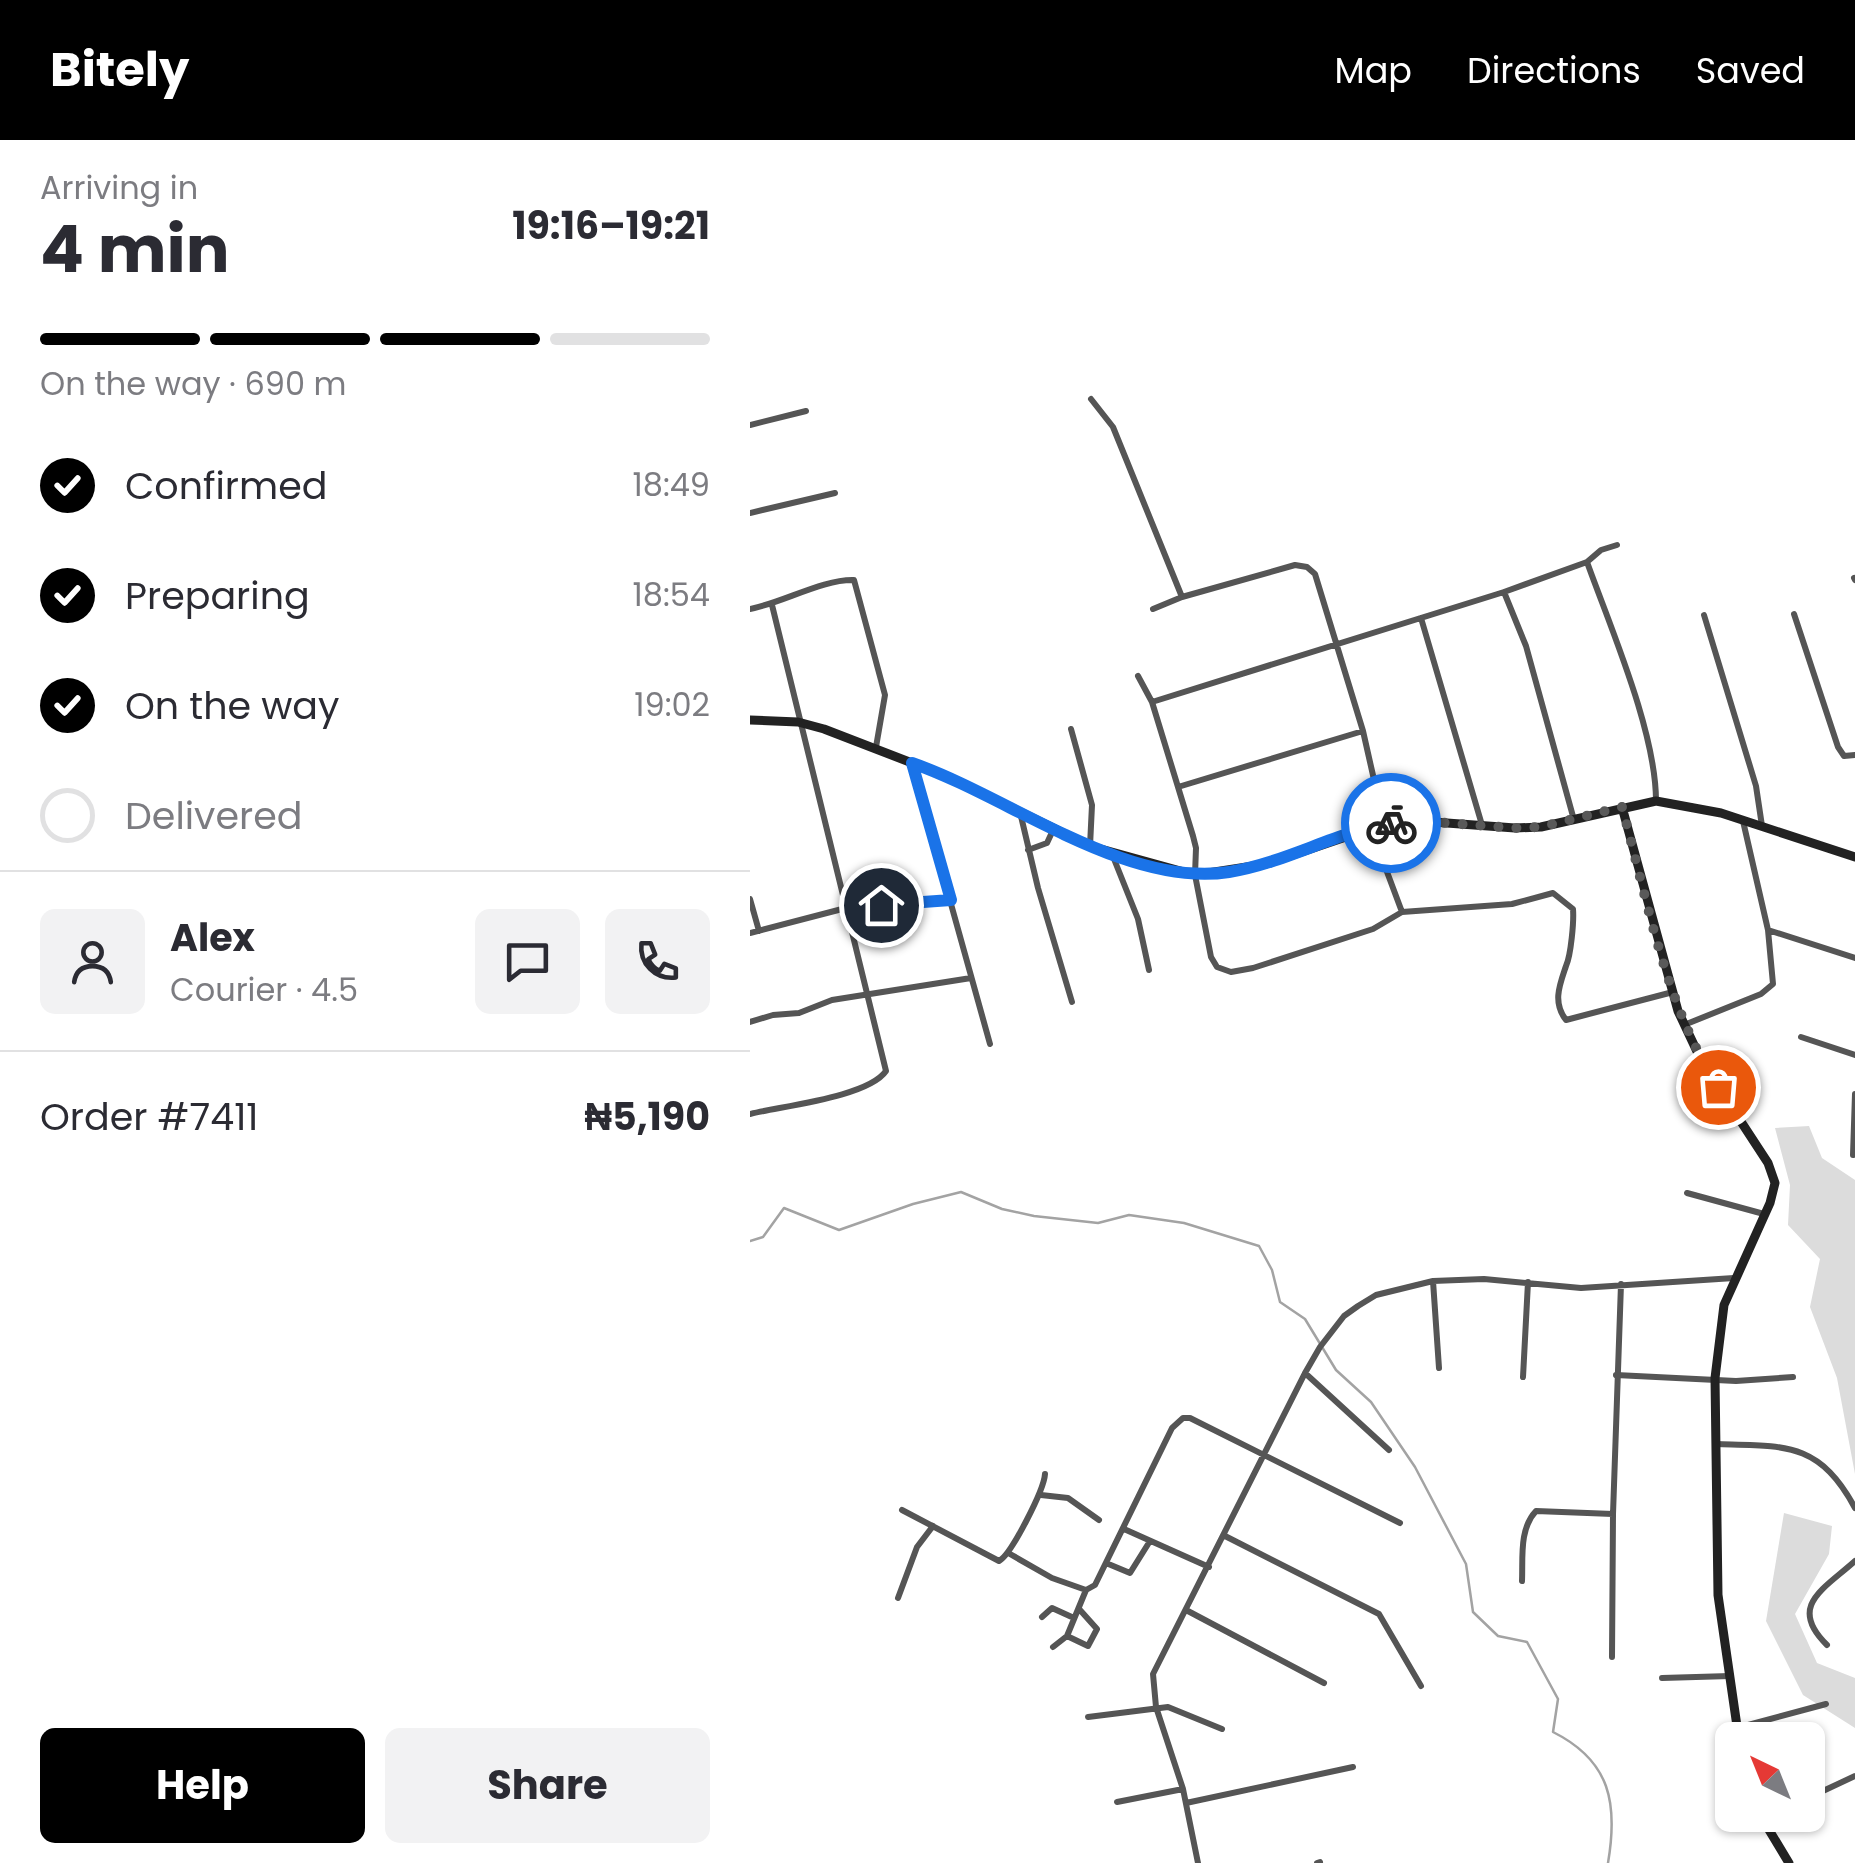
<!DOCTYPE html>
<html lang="en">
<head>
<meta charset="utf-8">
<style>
	body { margin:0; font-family:Poppins,sans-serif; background:#f2f2f3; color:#2b2b33; height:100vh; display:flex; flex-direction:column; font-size:38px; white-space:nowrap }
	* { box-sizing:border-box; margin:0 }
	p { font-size:32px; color:#7c7c81 }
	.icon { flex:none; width:55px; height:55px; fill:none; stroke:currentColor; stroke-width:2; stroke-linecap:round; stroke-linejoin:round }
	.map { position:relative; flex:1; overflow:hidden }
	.sheet { display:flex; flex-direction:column; background:#fff; width:750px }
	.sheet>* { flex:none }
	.needle { width:65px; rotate:317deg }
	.fabs { position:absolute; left:965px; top:1582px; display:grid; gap:20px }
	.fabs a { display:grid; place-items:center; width:110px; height:110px; border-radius:15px; background:#fff; box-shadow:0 2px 8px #0004; font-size:50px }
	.pin { position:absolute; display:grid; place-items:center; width:85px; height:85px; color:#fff; margin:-42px; border:5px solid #fff; border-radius:50%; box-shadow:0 2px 10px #0007 }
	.courier { position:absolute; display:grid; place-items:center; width:100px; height:100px; margin:-50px; border:8px solid #1a73e8; border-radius:50%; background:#fff; color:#222; box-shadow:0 2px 12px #0007 }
	.headline em { font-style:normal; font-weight:700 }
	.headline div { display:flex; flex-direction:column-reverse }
	.headline { display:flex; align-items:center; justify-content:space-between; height:170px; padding:0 40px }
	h1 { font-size:65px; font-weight:700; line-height:75px }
	.bar { display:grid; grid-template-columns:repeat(4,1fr); gap:15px 10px; align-content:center; height:120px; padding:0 40px }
	.bar i { height:12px; border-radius:8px; background:#e1e1e2 }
	.bar .current { background:#000 }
	.bar p { grid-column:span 4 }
	.line { display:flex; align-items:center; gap:25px; padding:0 40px; border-top:2px solid #e1e1e2 }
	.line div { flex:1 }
	.round { display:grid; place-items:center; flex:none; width:105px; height:105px; border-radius:15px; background:#f2f2f3 }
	ol { padding:0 40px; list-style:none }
	li { display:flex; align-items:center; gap:30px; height:110px }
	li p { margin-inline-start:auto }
	li .icon { padding:10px; border-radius:50%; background:#000; color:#fff; stroke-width:4 }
	li:last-child { color:#7c7c81 }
	li i { width:55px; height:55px; border:5px solid #e1e1e2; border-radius:50% }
	.cta { display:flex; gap:20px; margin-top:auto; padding:20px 40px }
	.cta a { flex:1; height:115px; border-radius:15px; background:#000; color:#fff; font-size:40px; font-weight:700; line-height:115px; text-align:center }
	.cta a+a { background:#f2f2f3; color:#2b2b33 }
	header { display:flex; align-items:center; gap:60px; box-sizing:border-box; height:140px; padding:0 50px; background:#000; color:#fff }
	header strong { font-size:48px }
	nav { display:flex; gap:55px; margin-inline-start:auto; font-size:35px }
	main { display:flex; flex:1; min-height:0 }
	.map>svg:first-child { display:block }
	.green { fill:#dcdcdc }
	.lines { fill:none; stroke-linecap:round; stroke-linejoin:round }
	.stream { stroke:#a3a3a3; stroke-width:2.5 }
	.street { stroke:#555; stroke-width:6 }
	.secondary { stroke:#222; stroke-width:9 }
	.done { stroke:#595959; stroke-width:10; stroke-dasharray:0 18 }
	.route { stroke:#1a73e8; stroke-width:12 }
</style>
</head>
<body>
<header>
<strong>Bitely</strong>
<nav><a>Map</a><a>Directions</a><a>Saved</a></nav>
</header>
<main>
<section class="sheet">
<div class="headline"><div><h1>4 min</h1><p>Arriving in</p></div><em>19:16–19:21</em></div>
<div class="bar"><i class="current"></i><i class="current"></i><i class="current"></i><i></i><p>On the way · 690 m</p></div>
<ol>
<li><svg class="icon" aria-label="check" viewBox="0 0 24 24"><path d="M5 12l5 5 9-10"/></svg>Confirmed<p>18:49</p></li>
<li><svg class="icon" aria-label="check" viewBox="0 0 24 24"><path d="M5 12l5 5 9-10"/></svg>Preparing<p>18:54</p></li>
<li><svg class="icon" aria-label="check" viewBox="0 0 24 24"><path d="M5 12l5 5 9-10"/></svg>On the way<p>19:02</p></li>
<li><i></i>Delivered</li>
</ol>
<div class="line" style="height:180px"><a class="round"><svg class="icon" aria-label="person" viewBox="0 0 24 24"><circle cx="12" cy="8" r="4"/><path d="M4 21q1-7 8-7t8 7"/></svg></a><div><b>Alex</b><p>Courier · 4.5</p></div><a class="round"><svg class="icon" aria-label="chat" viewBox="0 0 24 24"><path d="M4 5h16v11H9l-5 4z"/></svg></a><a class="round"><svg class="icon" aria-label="phone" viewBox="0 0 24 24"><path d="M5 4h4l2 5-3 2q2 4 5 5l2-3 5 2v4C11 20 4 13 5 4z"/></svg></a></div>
<div class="line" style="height:130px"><div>Order #7411</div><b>₦5,190</b></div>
<div class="cta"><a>Help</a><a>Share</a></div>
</section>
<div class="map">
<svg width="1105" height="1723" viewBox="0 0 1105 1723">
	<rect width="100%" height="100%" fill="#fff"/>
	<path class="green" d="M1059,986L1072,1018L1105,1040V1334L1087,1238L1060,1167L1070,1119L1038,1085L1040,1045L1025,988Z
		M1034,1373L1082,1386L1079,1414L1045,1474L1067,1523L1105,1538V1588L1053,1555L1016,1481Z"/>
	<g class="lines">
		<path class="stream" d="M0,1101L13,1097L34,1068L89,1090L163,1064L211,1052L252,1069L284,1076L348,1083L379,1075L434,1083L509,1106L522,1130L530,1162L555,1179L586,1230L621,1262L665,1327L716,1424L723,1472L748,1496L777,1502L808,1559L803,1592C861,1621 868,1664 858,1723"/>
		<path class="street" d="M341,259L363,287L432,457
			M0,285L56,271
			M0,373L85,353
			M837,422C861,489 906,592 906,661
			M1104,438L1105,440
			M754,452L776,506L824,680
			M0,469C32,463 73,439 104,440L135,555L126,607
			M403,469L432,457L545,425L557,427L565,434L613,591
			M1044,474L1088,607L1094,616L1105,615
			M954,475L1006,646L1012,686
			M671,478L732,685
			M388,536L402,562L443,696L446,708L445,735L461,817L467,827L481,832L503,828L623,789L652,772L762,764L803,753L823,769C824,781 821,815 816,826C810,844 802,862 816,880L923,852
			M402,562L754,452L837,422L851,410L867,405
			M321,589L342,665L340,706
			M162,624L240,904
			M428,647L613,591L634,684
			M270,672L288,748L322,862
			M621,689L652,772
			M278,710L297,703L304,688
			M362,714L388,779L399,830
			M0,759L9,791
			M1018,790L1105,818
			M0,793L96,768L200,760
			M0,882L23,875L49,873L82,860L221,838
			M934,885L1011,854L1023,844L1018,790L993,681
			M1051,897L1105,915
			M0,974C32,966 118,957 136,931L22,465
			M1103,1015L1105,954
			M937,1053L1014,1074
			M683,1141L689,1228
			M555,1233L639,1310
			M866,1235L986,1241L1043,1237
			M773,1237L778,1142
			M966,1304C1034,1306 1069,1301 1105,1368
			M291,1355L318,1358L349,1380
			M152,1370L249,1421C261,1415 294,1350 295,1334
			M374,1389L459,1427
			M475,1396L629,1474L671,1546
			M260,1414L302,1438L336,1450
			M356,1423L380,1433L400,1401
			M772,1441C773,1418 769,1389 786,1371L863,1374
			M148,1458L167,1407L183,1386
			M436,1470L574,1543
			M292,1477L302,1468L324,1478
			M317,1496L338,1506L347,1489L330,1470
			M1077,1505C1037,1466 1074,1449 1105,1421
			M303,1507L317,1496L336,1450L345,1445L422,1288L433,1278H440L650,1383
			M862,1517L863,1374L871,1144
			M912,1538L980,1536
			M338,1577L418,1567L472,1589
			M987,1588L1076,1564
			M1058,1658L1105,1636
			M367,1662L433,1649
			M436,1663L603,1627
			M1012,1679L1022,1675
			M448,1723L433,1649L406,1567L403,1534L555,1233L570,1207L594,1176L608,1166L626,1155L683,1141L734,1139L831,1148L984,1138
			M567,1723L570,1722"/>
		<path class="secondary" d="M0,580L48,582L74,589L201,638L340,706L445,735L516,724L634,684L656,680L765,688L791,687L906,661L971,673L1105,717
			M872,667L928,871L952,922L1018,1023L1025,1043L1020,1063L974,1165L965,1238L968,1455L989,1600
			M1010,1675L1039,1723"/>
	</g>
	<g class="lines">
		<path class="done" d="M641,683L656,680L764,688L791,687L872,667C898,762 915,864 968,947"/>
		<path class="route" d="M131,765L201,760L162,623C258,656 375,748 479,732C535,723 586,692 641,683"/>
	</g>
</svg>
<div class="fabs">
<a><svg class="needle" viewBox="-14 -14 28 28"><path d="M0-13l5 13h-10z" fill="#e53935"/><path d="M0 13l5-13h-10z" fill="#7c7c81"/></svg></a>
</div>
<div class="pin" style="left:968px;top:947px;background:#ea580c"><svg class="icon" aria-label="bag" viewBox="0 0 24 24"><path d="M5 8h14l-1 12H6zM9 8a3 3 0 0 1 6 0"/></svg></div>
<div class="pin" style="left:131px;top:765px;background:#1f2937"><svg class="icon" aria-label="home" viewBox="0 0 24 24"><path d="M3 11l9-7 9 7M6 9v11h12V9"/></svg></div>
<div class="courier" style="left:641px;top:683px"><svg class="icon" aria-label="bike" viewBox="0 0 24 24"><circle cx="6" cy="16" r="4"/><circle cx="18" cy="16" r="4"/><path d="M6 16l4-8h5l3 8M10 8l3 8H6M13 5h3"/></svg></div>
</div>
</main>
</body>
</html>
